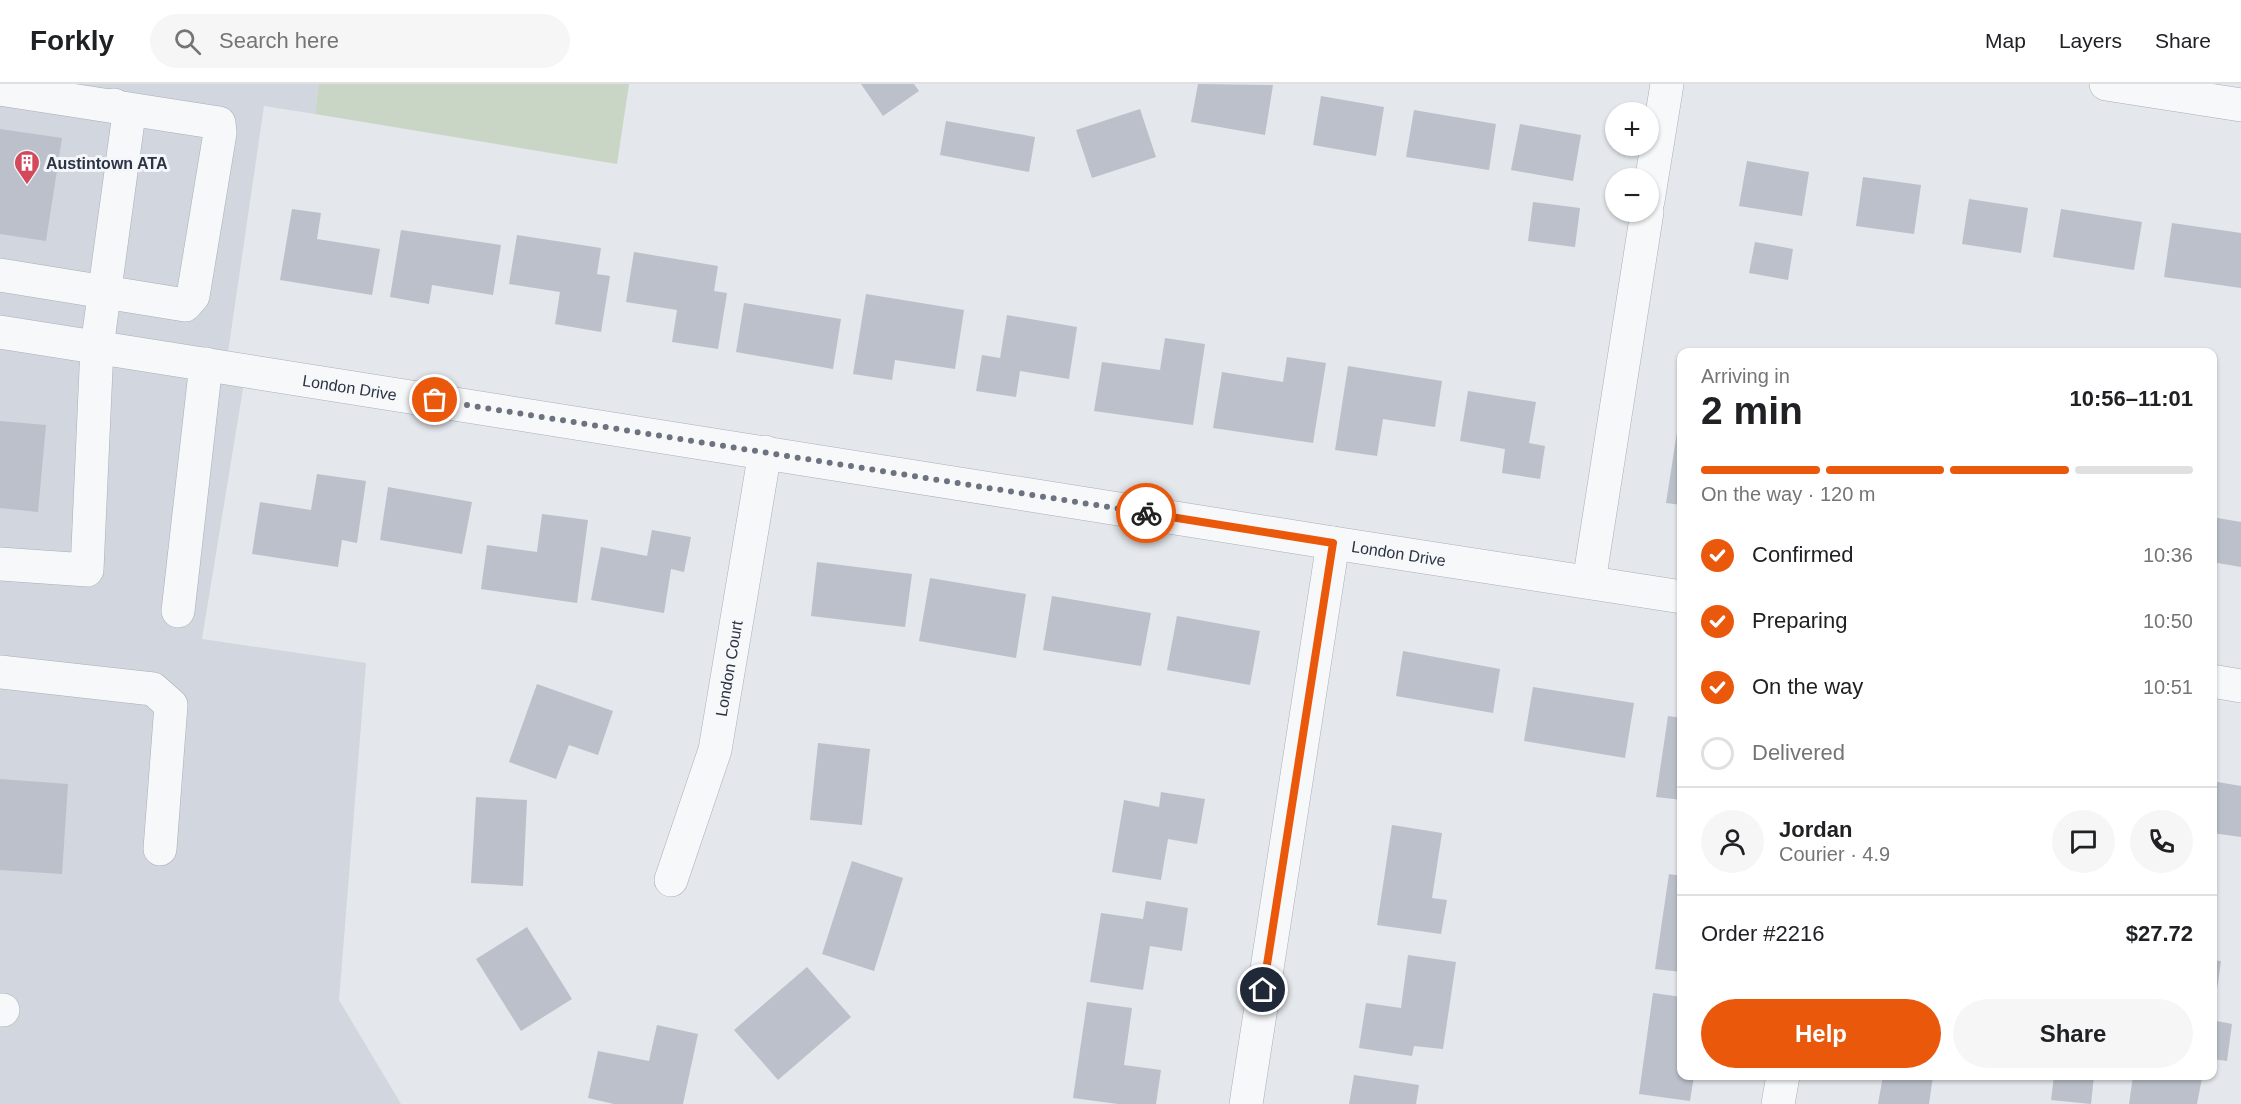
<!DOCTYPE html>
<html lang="en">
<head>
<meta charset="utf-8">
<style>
	body { margin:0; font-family:Helvetica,sans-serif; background:#f6f6f6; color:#202124; height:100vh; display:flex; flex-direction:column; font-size:22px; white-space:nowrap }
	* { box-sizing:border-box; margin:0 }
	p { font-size:20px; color:#757577 }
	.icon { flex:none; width:33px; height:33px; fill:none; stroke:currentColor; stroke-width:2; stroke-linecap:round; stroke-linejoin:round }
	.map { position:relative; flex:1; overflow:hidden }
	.sheet { position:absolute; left:1677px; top:264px; width:540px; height:732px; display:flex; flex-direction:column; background:#fff; border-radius:12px; box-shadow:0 2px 4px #0004 }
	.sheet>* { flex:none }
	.fabs { position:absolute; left:1605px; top:18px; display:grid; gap:12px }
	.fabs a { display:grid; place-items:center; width:54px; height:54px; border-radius:50%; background:#fff; box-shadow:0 2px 4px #0004; font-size:30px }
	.pin { position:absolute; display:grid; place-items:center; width:51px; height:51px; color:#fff; margin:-26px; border:3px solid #fff; border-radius:50%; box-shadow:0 2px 6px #0007 }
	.courier { position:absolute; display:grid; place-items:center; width:60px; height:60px; margin:-30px; border:4px solid #ea580c; border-radius:50%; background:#fff; color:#222; box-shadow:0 2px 8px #0007 }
	.summary em { font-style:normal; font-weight:800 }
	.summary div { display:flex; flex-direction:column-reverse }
	.summary { display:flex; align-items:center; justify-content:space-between; height:102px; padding:0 24px }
	h1 { font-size:39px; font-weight:800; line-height:45px }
	.bar { display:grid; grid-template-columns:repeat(4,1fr); gap:9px 6px; align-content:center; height:72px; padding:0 24px }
	.bar i { height:8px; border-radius:4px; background:#e0e0e0 }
	.bar .selected { background:#ea580c }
	.bar p { grid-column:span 4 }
	.line { display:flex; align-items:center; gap:15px; padding:0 24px; border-top:2px solid #e0e0e0 }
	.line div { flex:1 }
	.round { display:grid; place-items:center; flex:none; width:63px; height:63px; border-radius:32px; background:#f6f6f6 }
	ol { padding:0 24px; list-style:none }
	li { display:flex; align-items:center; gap:18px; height:66px }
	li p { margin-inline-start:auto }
	li .icon { padding:6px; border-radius:50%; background:#ea580c; color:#fff; stroke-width:4 }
	li:last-child { color:#757577 }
	li i { width:33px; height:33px; border:3px solid #e0e0e0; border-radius:50% }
	.cta { display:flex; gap:12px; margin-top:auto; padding:12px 24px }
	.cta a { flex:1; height:69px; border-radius:36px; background:#ea580c; color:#fff; font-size:24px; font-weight:800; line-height:69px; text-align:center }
	.cta a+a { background:#f6f6f6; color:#202124 }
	header { display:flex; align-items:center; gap:36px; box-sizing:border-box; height:84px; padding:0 30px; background:#fff; border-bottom:2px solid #e0e0e0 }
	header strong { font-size:28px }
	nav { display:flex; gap:33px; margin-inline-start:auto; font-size:21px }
	.search { width:420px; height:54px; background:#f6f6f6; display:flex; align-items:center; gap:15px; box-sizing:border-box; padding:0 21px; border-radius:33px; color:#757577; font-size:22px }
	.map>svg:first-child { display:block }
	.built { fill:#d2d6de }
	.green { fill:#c9d6c5 }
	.building { fill:#bbc0ca }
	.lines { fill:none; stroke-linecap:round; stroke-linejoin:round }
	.minor-casing { stroke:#a9aeb7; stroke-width:34 }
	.minor { stroke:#f7f8fa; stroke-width:33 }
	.done { stroke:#6c737f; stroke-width:6; stroke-dasharray:0 10.8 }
	.route { stroke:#ea580c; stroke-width:8 }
	.labels { text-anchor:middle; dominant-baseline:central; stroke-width:6; stroke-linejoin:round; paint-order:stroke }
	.poi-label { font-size:16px; font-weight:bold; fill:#2b3445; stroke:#f4f6f9; text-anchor:start }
	.street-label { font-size:16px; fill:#2b3445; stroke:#f4f6f9 }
</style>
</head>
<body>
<header>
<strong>Forkly</strong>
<div class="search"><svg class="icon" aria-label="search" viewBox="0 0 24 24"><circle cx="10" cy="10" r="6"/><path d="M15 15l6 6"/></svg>Search here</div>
<nav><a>Map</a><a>Layers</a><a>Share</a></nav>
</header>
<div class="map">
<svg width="2241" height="1020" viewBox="0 0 2241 1020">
	<rect width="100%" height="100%" fill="#e4e7ec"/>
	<path class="built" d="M0,0H319L315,30L264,22L226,282L246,286L202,555L366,579L339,916L401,1020H0Z"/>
	<path class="green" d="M319,0H629L617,80L315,30Z"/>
	<path class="building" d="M861,0H914L919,7L883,32Z
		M1198,0L1273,1L1265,51L1191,38Z
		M1321,12L1384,23L1376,72L1313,61Z
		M1140,25L1156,73L1092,94L1076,46Z
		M1414,26L1496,40L1489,86L1406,73Z
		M946,37L1035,53L1029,88L940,71Z
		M1520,40L1581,51L1573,97L1511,86Z
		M0,45L62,54L46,157L0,150Z
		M1747,77L1809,88L1802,132L1739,122Z
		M1863,93L1921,101L1914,150L1856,142Z
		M1969,115L2028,124L2021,169L1962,160Z
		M1533,118L1580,124L1575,163L1528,157Z
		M292,125L321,129L317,155L380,165L372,211L280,196Z
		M2061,125L2142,138L2134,186L2053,173Z
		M2172,139L2241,149V204L2164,193Z
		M401,146L501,161L493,211L432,201L429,220L390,213Z
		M517,151L601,164L597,190L610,192L601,248L555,240L560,208L509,200Z
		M1755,158L1793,165L1788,196L1749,189Z
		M634,168L718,182L714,207L727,209L718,265L672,258L677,226L626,218Z
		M866,210L964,226L955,285L895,276L892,296L853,290Z
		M744,219L841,235L833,285L736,268Z
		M1007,231L1077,243L1069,295L1020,287L1016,313L976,307L982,271L1000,274Z
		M1165,254L1205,260L1193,341L1094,327L1102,278L1160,286Z
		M1287,273L1326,279L1313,359L1213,344L1222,288L1283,298Z
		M1348,282L1442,297L1435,343L1383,335L1377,372L1335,366Z
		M1468,307L1536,318L1529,359L1545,362L1540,395L1502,389L1505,365L1460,357Z
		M1679,335H1682V421L1666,419Z
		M0,337L46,341L38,428L0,424Z
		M317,390L366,397L357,459L342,456L338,483L252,470L260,418L311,426Z
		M388,403L472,418L462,470L380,456Z
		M542,430L588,436L577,519L481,505L487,461L537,468Z
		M2212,433L2241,438V483L2212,478Z
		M652,446L691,453L684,488L671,485L664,529L591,516L601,463L647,472Z
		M817,478L912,490L905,543L811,532Z
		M930,494L1026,510L1016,574L919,557Z
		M1052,512L1151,529L1141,582L1043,566Z
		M1177,532L1260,547L1250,601L1167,586Z
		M1403,567L1500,585L1493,629L1396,612Z
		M537,600L613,627L598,671L569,661L556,695L509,678Z
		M1533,603L1634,619L1625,674L1524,657Z
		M1668,632L1682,634V716L1656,713Z
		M818,659L870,665L862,741L810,736Z
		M0,695L68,700L62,790L0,786Z
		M2212,697L2241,702V753L2212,749Z
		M1161,708L1205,715L1197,760L1168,755L1161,796L1112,788L1124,716L1159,723Z
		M476,713L527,716L523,802L471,799Z
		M1392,741L1442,749L1432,814L1447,816L1441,850L1377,841Z
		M852,777L903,794L874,887L822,870Z
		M1669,790L1682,792V888L1655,885Z
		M1146,817L1188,824L1182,867L1150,862L1143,906L1090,898L1101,829L1143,835Z
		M527,843L572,915L521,947L476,875Z
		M1408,871L1456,878L1443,965L1414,962L1412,972L1359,964L1366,919L1401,924Z
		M2212,876L2221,877L2214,927H2212Z
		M807,883L851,933L778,996L734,946Z
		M1653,909L1682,913V992H1694L1690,1017L1639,1010Z
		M1087,918L1132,924L1124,981L1161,986L1156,1020H1118L1073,1014Z
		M2212,936L2232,940L2227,977L2212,975Z
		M657,941L698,950L683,1020H614L588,1014L598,967L649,977Z
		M1354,991L1419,1001L1416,1020H1349Z
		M1883,992H1933L1929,1020H1878Z
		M2054,992H2094L2091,1020L2051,1016Z
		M2133,992H2186L2202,994L2197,1020H2129Z"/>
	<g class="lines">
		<defs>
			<g id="minor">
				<path d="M2106,0L2241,21"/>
				<path d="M0,5L219,39L220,49L193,212L185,221L0,191"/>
				<path d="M1648,117L1667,0"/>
				<path id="s1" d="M0,248L1333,459L1682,513"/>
				<path d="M0,480L87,486L97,263L128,37L125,29L114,21"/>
				<path d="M1589,498L1647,128"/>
				<path d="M178,527L206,280"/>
				<path d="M0,588L153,605L171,621L160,765"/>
				<path d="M2212,597L2241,602"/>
				<path id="s2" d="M671,796L715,666L765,368"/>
				<path d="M0,926H3"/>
				<path d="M1246,1020L1333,459"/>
				<path d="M1778,1020L1783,992"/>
			</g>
		</defs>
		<use href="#minor" class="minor-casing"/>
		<use href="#minor" class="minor"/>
	</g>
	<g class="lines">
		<path class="done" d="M435,316L1146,429"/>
		<path class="route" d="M1146,429L1333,459L1263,906"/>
	</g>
	<defs>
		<symbol id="building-pin" viewBox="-11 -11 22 30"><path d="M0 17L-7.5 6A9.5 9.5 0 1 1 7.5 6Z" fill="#d1495b" stroke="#f4f6f9"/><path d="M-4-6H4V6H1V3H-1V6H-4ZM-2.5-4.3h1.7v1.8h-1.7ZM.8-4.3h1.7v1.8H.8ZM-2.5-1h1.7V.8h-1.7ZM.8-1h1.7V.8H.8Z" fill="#fff"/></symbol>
	</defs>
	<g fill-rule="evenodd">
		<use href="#building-pin" x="12" y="64" width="30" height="40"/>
	</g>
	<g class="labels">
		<g class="poi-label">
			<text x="46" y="79">Austintown ATA</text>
		</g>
		<g class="street-label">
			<text stroke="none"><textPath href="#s1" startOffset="354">London Drive</textPath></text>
			<text stroke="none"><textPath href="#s1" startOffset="1416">London Drive</textPath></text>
			<text stroke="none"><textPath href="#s2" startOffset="220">London Court</textPath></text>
		</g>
	</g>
</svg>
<div class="fabs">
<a>+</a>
<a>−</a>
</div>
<div class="pin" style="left:435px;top:316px;background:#ea580c"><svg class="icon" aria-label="bag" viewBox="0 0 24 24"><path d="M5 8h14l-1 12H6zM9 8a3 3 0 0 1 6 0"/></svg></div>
<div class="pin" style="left:1263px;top:906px;background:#1f2937"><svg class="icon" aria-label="home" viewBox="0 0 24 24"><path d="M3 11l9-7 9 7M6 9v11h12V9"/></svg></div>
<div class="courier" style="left:1146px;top:429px"><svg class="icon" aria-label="bike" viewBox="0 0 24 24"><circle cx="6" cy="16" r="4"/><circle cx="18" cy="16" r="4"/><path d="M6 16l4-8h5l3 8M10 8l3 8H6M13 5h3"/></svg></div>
<section class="sheet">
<div class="summary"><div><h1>2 min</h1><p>Arriving in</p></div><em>10:56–11:01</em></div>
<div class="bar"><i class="selected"></i><i class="selected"></i><i class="selected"></i><i></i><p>On the way · 120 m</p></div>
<ol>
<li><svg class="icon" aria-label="check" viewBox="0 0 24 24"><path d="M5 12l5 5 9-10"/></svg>Confirmed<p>10:36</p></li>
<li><svg class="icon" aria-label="check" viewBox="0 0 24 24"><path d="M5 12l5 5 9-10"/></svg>Preparing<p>10:50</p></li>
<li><svg class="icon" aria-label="check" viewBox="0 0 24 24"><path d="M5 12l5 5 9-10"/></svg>On the way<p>10:51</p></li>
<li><i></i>Delivered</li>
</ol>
<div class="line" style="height:108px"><a class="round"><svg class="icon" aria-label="person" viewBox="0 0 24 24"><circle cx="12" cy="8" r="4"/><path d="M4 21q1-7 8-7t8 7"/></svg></a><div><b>Jordan</b><p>Courier · 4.9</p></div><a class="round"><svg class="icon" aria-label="chat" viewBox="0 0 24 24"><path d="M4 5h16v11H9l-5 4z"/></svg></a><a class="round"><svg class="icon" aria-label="phone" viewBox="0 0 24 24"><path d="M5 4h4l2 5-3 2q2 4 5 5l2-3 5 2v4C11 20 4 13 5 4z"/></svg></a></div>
<div class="line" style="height:78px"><div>Order #2216</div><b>$27.72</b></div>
<div class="cta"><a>Help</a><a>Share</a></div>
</section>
</div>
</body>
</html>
